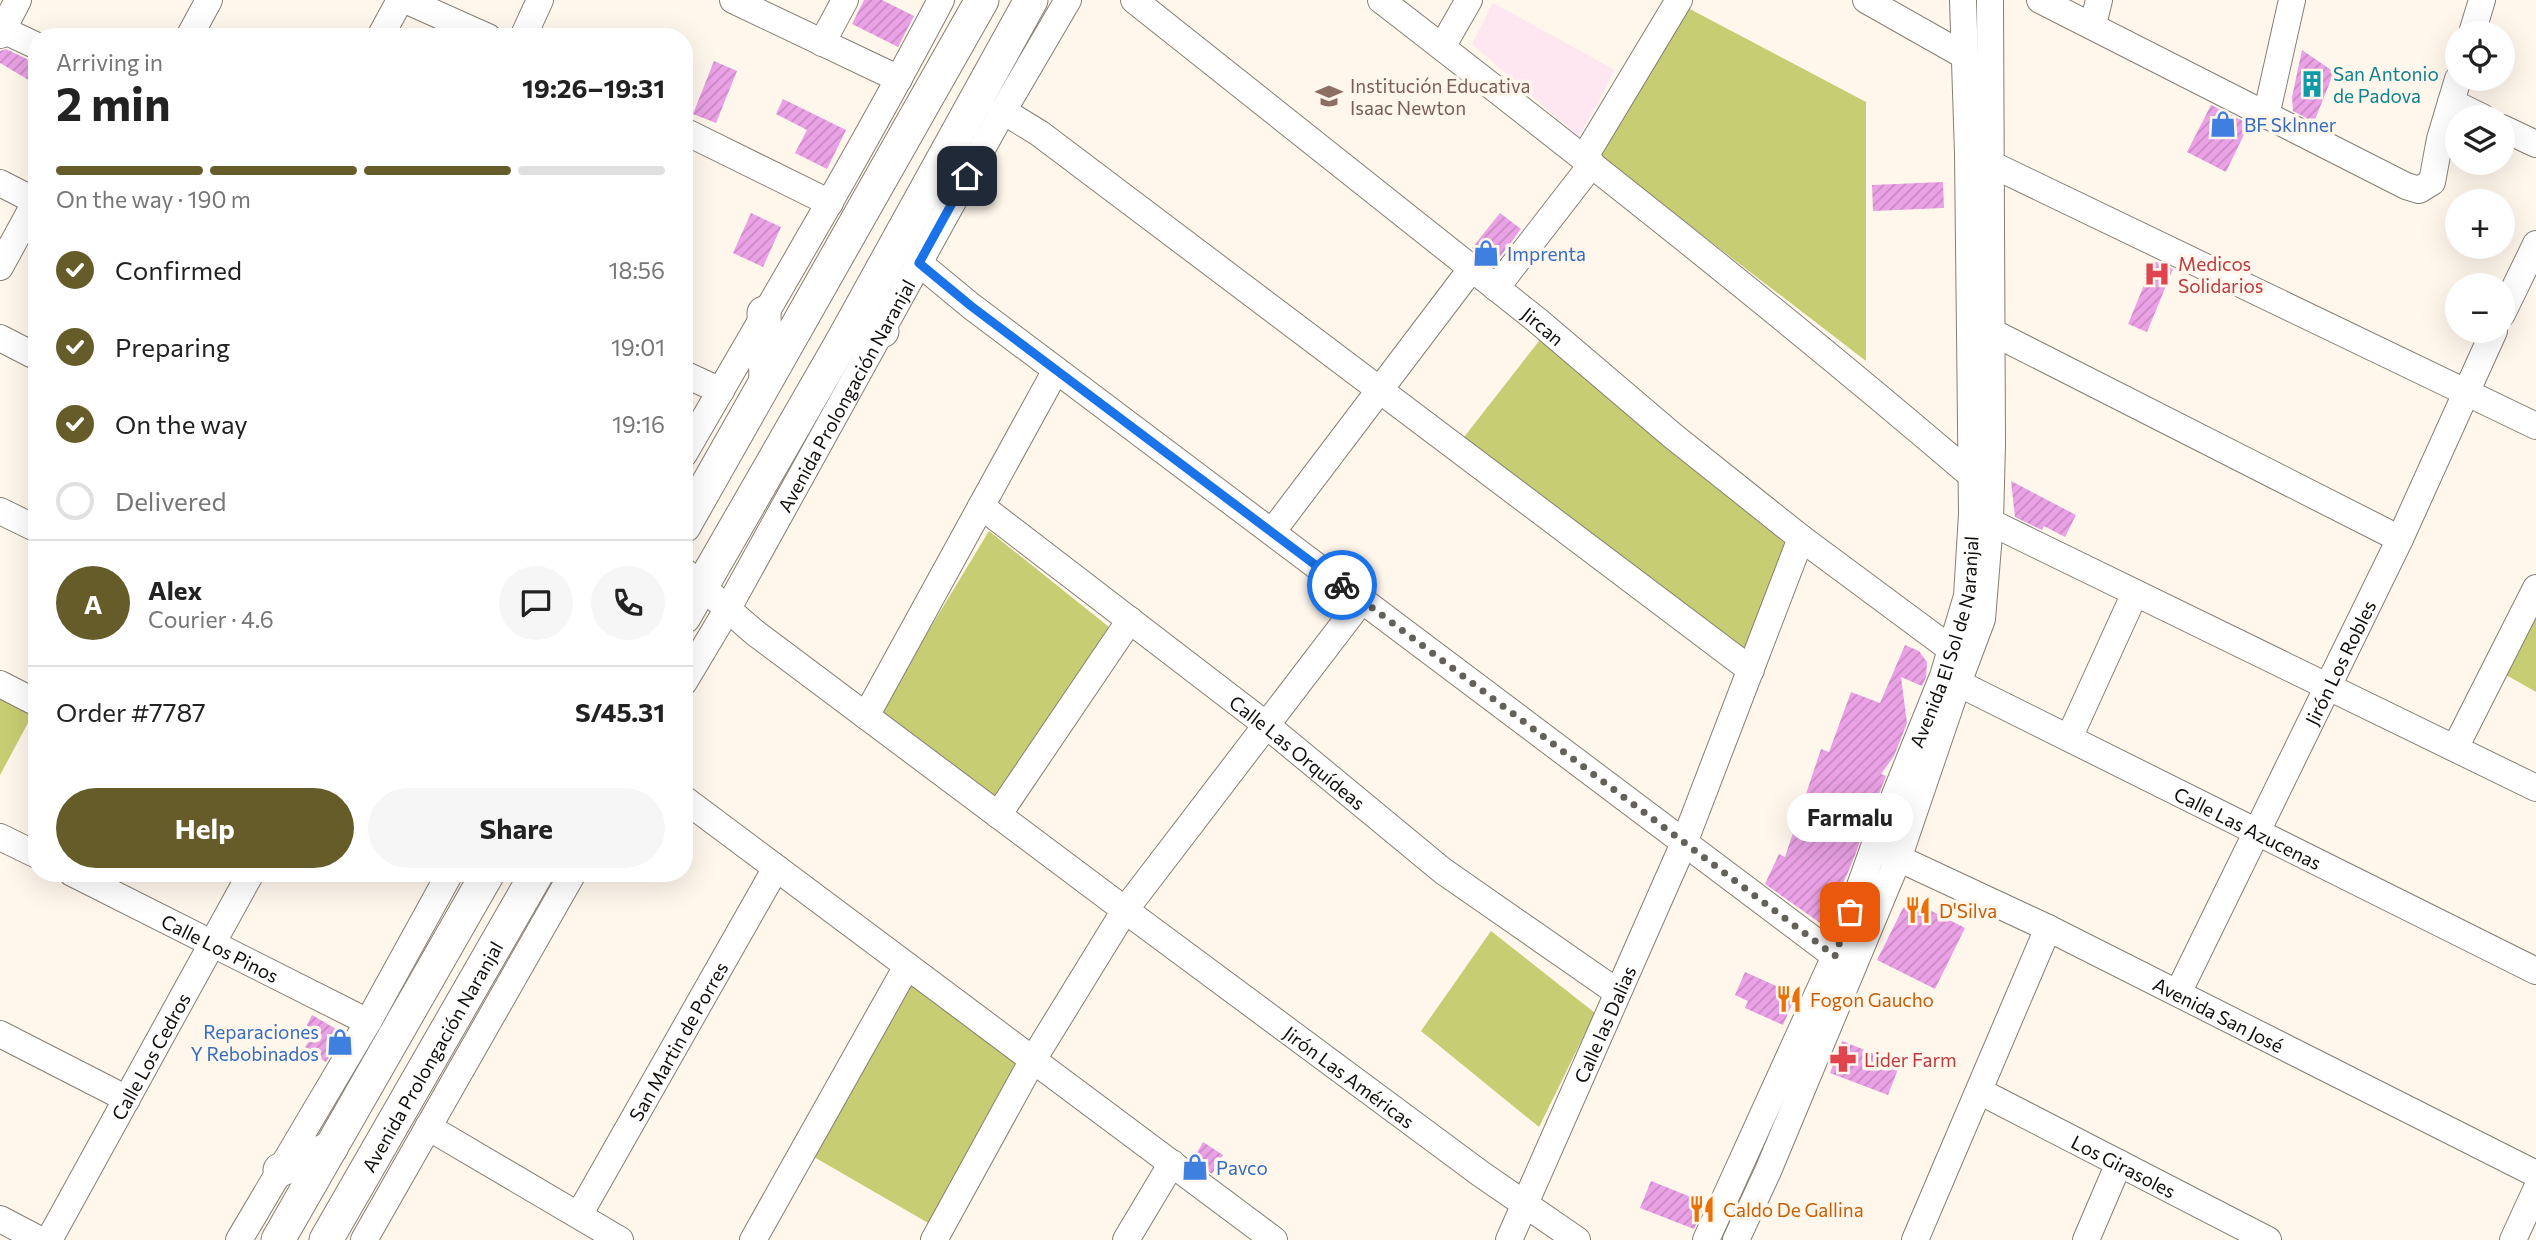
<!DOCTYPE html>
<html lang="en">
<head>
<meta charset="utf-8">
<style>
	body { margin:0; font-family:Commissioner,sans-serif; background:#f6f6f6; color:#222; height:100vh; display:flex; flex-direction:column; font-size:26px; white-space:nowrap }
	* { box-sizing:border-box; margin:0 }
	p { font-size:23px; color:#767676 }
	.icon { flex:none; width:38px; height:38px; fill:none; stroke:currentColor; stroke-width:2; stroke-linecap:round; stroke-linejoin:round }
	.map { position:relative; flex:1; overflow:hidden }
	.panel { position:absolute; left:28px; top:28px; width:665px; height:854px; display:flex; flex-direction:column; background:#fff; border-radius:28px; box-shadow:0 7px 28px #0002 }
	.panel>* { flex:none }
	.fabs { position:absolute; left:2445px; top:21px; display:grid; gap:14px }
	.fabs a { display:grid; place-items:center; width:70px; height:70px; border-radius:50%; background:#fff; box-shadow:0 7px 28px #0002; font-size:35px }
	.pin { position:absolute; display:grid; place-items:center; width:60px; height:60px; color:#fff; margin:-30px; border-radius:14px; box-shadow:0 4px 10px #0006 }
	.courier { position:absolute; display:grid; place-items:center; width:70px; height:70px; margin:-35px; border:5px solid #1a73e8; border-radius:50%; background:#fff; color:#222; box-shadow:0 2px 9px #0007 }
	.bubble { position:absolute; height:49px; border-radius:24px; background:#fff; box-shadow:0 7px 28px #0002; font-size:23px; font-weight:700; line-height:49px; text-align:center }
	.overview em { font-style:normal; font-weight:700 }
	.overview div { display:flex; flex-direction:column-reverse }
	.overview { display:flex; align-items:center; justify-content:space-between; height:119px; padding:0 28px }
	h1 { font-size:46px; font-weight:700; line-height:52px }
	.bar { display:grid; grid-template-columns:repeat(4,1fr); gap:10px 7px; align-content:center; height:84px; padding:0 28px }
	.bar i { height:9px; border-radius:5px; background:#e0e0e0 }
	.bar .selected { background:#665c29 }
	.bar p { grid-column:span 4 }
	.line { display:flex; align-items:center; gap:18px; padding:0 28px; border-top:2px solid #e0e0e0 }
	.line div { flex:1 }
	.round { display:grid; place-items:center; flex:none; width:74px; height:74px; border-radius:37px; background:#f6f6f6 }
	ol { padding:0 28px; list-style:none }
	li { display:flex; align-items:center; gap:21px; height:77px }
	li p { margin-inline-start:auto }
	li .icon { padding:7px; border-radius:50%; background:#665c29; color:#fff; stroke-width:4 }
	li:last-child { color:#767676 }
	li i { width:38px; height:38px; border:4px solid #e0e0e0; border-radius:50% }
	.button { display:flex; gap:14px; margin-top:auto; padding:14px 28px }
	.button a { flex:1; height:80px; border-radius:42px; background:#665c29; color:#fff; font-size:28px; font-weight:700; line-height:80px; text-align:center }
	.button a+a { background:#f6f6f6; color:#222 }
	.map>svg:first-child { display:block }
	.education { fill:#ffe7f2 }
	.park { fill:#c6cd72 }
	.building { fill:url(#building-hatch) }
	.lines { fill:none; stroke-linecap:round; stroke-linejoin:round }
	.minor-casing { stroke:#857e74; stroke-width:28 }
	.major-casing { stroke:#857e74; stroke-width:35 }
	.minor { stroke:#fff; stroke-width:26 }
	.major { stroke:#fff; stroke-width:33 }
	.done { stroke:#64605a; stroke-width:7; stroke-dasharray:0 12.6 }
	.route { stroke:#1a73e8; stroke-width:9 }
	.labels { text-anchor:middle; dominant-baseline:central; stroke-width:7; stroke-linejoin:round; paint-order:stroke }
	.culture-label { font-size:19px; fill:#0d838f; stroke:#fff7ec; text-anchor:start }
	.education-label { font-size:19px; fill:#785e54; stroke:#fff7ec; text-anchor:start }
	.shop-label { font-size:19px; fill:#366cbe; stroke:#fff7ec; text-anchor:start }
	.health-label { font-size:19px; fill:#be3a42; stroke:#fff7ec; text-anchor:start }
	.street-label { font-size:19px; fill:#110f0b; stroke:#fff7ec }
	.food-label { font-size:19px; fill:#c56008; stroke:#fff7ec; text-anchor:start }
</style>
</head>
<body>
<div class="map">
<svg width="2536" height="1240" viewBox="0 0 2536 1240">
	<defs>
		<pattern id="building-hatch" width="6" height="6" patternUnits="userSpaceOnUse" patternTransform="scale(1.75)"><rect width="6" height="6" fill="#eaa1e5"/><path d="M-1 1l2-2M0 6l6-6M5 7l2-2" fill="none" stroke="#c889c3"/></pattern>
	</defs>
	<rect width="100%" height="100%" fill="#fff7ec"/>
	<path class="education" d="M1493,3L1615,70L1579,137L1472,44Z"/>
	<path class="park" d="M1686,7L1866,102V361L1598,155Z
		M1543,336L1788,539L1744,652L1461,441Z
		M989,531L1109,627L992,803L878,714Z
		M2536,605V692L2501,672Z
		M0,693L35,710L0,775Z
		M1491,931L1595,1013L1539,1127L1421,1031Z
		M911,985L1018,1064L930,1224L814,1157Z"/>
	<path class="building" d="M864,0H882L914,16L898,47L852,24Z
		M6,49L37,64V85L0,63V51Z
		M2302,50L2334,72L2314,122L2293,111L2292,97Z
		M714,61L737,71L716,123L693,114Z
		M783,99L846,130L827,169L795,153L807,130L776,114Z
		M2211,105L2249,124L2226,172L2187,152Z
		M1943,182L1944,208L1873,211L1872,185Z
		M751,213L781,227L763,267L733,253Z
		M1500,213L1521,229L1494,265L1472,248Z
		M2154,261L2173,269L2147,332L2128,324Z
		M2011,481L2076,515L2065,537L2044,526L2042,530L2015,517Z
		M1905,645L1919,651L1927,662L1926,677L1922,686L1901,677L1907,723L1894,756L1881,774L1886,776L1849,870L1823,925L1765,884L1779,854L1785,857L1821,749L1829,752L1851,692L1880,703Z
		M1918,904L1965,928L1935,989L1877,960L1903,908Z
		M1745,972L1796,995L1783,1025L1745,1008L1748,1001L1735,995Z
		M312,1015L343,1033L326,1062L304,1049L310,1039L302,1035Z
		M1842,1041L1900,1064L1888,1095L1830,1073Z
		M1203,1142L1223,1155L1212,1174L1193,1160Z
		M1651,1181L1706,1203L1694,1229L1640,1208Z"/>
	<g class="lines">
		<defs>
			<g id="minor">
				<path d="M405,0L488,37"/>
				<path d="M733,0L899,79"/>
				<path id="s1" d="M1134,0L1538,321L1673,436L1801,538L1952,650"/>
				<path d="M1381,0C1581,155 1779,311 1971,475"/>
				<path d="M1866,0L1965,56"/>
				<path d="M2040,0L2406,186L2419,190L2432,182L2440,139L2458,79"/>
				<path d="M2093,25L2099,0"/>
				<path d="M3,30L37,46"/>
				<path d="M2472,33L2482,0"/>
				<path d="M0,35L18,0"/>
				<path d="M189,37L209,0"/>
				<path d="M380,37L400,0"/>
				<path d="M523,37L540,0"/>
				<path d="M822,43L845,0"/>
				<path d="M1442,47L1469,0"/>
				<path d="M2451,102L2482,117"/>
				<path d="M1003,111L1039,133L1751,670"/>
				<path d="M2266,116L2292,0"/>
				<path d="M2502,128L2536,144"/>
				<path d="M684,131L830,203"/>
				<path d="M1584,158L1679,0"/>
				<path d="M1991,164L2536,426"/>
				<path d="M0,183L37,202"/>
				<path d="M919,263L971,306L1835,956"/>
				<path d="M0,267L36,201"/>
				<path d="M1496,288L1592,164"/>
				<path d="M2502,314L2536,244"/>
				<path d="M1992,332L2400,539"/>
				<path d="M0,338L37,357"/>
				<path d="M684,374L721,391"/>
				<path d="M684,454C771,303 860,154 941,0"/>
				<path id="s2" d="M981,506L1265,724L1443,871L1617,992"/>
				<path d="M0,511L37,529"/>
				<path d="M1990,522L2536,788"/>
				<path d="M1272,532L1472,268"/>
				<path id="s3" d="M684,571L754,632L1125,910L1481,1174L1577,1240"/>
				<path id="s4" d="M684,682L727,610L1003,111L1068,0"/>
				<path id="s5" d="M1958,683L2536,971"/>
				<path d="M0,684L37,703"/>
				<path d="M866,716L1056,370"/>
				<path d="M2069,738L2135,593"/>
				<path d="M2455,748L2536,588"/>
				<path d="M684,799L1274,1240"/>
				<path d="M998,815L1130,620"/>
				<path d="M0,837L37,855"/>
				<path id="s6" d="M1885,852L2048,928L2536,1174"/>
				<path id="s7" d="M72,873L368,1022"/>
				<path id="s8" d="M2178,993L2400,539L2494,331"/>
				<path d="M0,1034L127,1099"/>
				<path id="s9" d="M1979,1091L2268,1240"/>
				<path d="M428,1127L620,1240"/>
				<path id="s10" d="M579,1215L776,868"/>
				<path d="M0,1219L40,1240"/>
				<path id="s11" d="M49,1240L251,873"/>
				<path d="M239,1240L368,1022L450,873"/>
				<path d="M364,1240L573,873"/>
				<path d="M753,1240L907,966"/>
				<path d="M934,1240L1034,1058L1125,910L1362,600"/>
				<path d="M1126,1240L1172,1163"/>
				<path id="s12" d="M1509,1240L1684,843L1801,538"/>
				<path id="s13" d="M1706,1240L1835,956L1874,847L1943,676L1967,596L1972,514L1968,153L1963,0"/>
				<path d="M1736,1240L1768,1171L1898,859L1958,683L1982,619L1990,522L1992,444L1990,0"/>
				<path d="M1915,1240L2048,928"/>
				<path d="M2086,1240L2119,1163"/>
				<path d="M2513,1240L2536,1190"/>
			</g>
			<g id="major">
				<path d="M764,313L766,380"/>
				<path d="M842,342L882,331"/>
				<path d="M684,526L982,0"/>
				<path d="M684,617L842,342L1031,0"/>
				<path d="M280,1170L331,1148"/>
				<path d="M278,1240L488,873"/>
				<path id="s14" d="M326,1240L537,873"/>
			</g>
		</defs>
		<use href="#minor" class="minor-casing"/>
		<use href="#major" class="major-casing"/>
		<use href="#minor" class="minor"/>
		<use href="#major" class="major"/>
	</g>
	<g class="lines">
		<path class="done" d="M1342,585L1835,956L1850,912"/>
		<path class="route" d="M967,176L919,263L971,306L1342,585"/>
	</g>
	<defs>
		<symbol id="building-bare" viewBox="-9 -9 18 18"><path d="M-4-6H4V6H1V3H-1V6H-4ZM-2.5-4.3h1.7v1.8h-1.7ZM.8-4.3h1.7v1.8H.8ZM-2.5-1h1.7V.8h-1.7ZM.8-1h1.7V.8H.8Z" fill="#0f9aa8" stroke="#fff7ec" stroke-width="2.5" paint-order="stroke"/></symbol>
		<symbol id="school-bare" viewBox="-9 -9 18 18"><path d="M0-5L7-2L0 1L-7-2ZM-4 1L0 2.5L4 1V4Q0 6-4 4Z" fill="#8d6e63" stroke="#fff7ec" stroke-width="2.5" paint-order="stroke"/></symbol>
		<symbol id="shop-bare" viewBox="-9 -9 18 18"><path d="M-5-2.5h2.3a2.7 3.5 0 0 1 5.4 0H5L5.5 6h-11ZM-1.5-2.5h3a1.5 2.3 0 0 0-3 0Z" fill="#3f7fe0" stroke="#fff7ec" stroke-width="2.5" paint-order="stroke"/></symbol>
		<symbol id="hospital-bare" viewBox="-9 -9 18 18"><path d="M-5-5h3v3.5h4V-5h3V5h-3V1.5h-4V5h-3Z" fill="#e0444e" stroke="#fff7ec" stroke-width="2.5" paint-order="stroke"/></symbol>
		<symbol id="restaurant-bare" viewBox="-9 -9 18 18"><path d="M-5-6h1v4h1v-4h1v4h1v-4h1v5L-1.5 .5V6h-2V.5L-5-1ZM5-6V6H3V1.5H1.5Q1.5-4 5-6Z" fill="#e8710a" stroke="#fff7ec" stroke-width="2.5" paint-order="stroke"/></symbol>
		<symbol id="pharmacy-bare" viewBox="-9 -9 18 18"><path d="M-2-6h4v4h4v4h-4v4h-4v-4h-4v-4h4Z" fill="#e0444e" stroke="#fff7ec" stroke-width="2.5" paint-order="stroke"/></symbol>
	</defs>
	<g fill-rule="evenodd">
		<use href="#building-bare" x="2293" y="65" width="38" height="38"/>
		<use href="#school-bare" x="1310" y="77" width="38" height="38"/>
		<use href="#shop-bare" x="2204" y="105" width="38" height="38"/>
		<use href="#shop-bare" x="1467" y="234" width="38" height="38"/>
		<use href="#hospital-bare" x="2138" y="255" width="38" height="38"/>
		<use href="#restaurant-bare" x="1899" y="891" width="38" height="38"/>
		<use href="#restaurant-bare" x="1770" y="980" width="38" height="38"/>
		<use href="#shop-bare" x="321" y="1023" width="38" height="38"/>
		<use href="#pharmacy-bare" x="1824" y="1040" width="38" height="38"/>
		<use href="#shop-bare" x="1176" y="1148" width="38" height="38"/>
		<use href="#restaurant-bare" x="1683" y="1190" width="38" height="38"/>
	</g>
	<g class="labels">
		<g class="culture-label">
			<text x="2333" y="73">San Antonio<tspan x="2333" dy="22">de Padova</tspan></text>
		</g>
		<g class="education-label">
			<text x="1350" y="85">Institución Educativa<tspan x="1350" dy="22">Isaac Newton</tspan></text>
		</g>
		<g class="shop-label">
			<text x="2244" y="124">BF Sklnner</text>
			<text x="1507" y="253">Imprenta</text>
			<text x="319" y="1031" text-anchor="end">Reparaciones<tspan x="319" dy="22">Y Rebobinados</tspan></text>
			<text x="1216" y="1167">Pavco</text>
		</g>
		<g class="health-label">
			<text x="2178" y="263">Medicos<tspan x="2178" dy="22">Solidarios</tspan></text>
			<text x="1864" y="1059">Lider Farm</text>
		</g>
		<g class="street-label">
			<text stroke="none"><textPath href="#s1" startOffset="523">Jircan</textPath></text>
			<text stroke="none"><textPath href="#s4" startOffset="329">Avenida Prolongación Naranjal</textPath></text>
			<text stroke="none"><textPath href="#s13" startOffset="646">Avenida El Sol de Naranjal</textPath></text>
			<text stroke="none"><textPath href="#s8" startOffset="368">Jirón Los Robles</textPath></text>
			<text stroke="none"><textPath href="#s2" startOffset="401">Calle Las Orquídeas</textPath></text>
			<text stroke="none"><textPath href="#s5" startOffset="324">Calle Las Azucenas</textPath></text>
			<text stroke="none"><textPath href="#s7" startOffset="166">Calle Los Pinos</textPath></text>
			<text stroke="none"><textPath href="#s6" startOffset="371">Avenida San José</textPath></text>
			<text stroke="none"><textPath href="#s12" startOffset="236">Calle las Dalias</textPath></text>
			<text stroke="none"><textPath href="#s10" startOffset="200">San Martin de Porres</textPath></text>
			<text stroke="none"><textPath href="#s14" startOffset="212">Avenida Prolongación Naranjal</textPath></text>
			<text stroke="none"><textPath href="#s11" startOffset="210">Calle Los Cedros</textPath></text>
			<text stroke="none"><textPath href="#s3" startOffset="836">Jirón Las Américas</textPath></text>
			<text stroke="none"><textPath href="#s9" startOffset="163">Los Girasoles</textPath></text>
		</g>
		<g class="food-label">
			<text x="1939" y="910">D'Silva</text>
			<text x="1810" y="999">Fogon Gaucho</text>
			<text x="1723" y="1209">Caldo De Gallina</text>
		</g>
	</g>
</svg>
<div class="fabs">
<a><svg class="icon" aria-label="locate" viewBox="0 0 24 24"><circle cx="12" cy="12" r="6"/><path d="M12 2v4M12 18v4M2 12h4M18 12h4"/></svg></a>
<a><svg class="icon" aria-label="layers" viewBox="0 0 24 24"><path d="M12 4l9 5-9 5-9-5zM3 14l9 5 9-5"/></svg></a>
<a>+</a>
<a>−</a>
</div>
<div class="pin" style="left:1850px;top:912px;background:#ea580c"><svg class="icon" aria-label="bag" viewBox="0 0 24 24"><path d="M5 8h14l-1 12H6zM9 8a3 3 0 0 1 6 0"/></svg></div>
<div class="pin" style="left:967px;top:176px;background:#1f2937"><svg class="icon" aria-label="home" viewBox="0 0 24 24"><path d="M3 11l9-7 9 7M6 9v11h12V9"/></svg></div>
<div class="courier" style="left:1342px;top:585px"><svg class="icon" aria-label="bike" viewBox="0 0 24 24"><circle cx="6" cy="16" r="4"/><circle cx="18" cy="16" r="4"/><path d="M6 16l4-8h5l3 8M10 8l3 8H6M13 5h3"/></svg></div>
<div class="bubble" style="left:1787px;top:793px;width:126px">Farmalu</div>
<section class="panel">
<div class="overview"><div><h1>2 min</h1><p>Arriving in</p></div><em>19:26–19:31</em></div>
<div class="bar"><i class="selected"></i><i class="selected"></i><i class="selected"></i><i></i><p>On the way · 190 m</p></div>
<ol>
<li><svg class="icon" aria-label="check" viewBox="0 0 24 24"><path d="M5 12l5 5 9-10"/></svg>Confirmed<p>18:56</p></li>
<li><svg class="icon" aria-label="check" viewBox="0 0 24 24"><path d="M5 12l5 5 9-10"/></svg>Preparing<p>19:01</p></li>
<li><svg class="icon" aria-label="check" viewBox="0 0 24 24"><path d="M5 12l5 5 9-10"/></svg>On the way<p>19:16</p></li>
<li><i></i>Delivered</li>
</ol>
<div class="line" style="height:126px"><b class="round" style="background:#665c29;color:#fff">A</b><div><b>Alex</b><p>Courier · 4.6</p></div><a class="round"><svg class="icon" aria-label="chat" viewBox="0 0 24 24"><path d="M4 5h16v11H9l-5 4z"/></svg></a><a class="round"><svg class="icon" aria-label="phone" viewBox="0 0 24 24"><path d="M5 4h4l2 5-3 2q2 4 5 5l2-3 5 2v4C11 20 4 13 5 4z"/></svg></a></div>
<div class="line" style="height:91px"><div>Order #7787</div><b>S/45.31</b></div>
<div class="button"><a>Help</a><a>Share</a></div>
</section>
</div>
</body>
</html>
